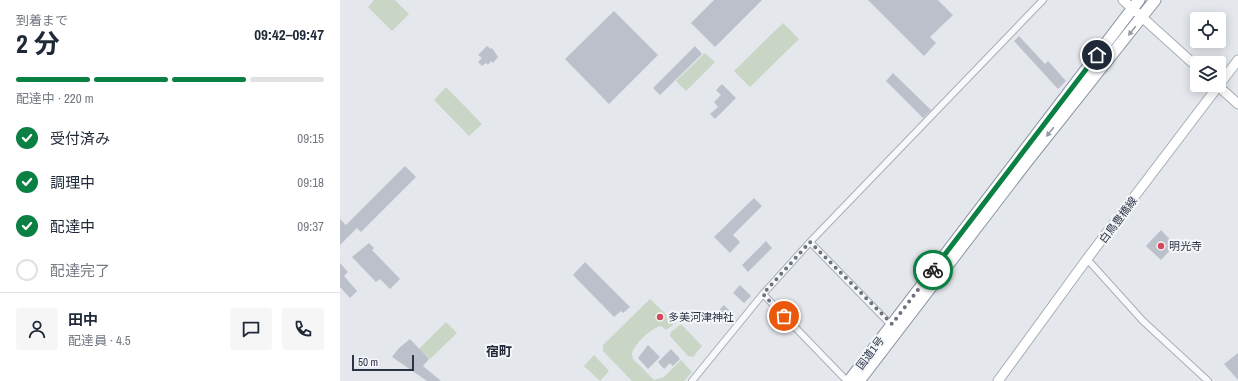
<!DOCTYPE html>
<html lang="ja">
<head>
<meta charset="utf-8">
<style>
	body { margin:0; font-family:"Archivo Narrow","Noto Sans JP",sans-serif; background:#f6f6f7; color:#1f2937; height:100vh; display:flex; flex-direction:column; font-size:15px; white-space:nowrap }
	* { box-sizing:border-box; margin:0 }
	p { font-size:13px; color:#747a83 }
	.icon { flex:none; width:22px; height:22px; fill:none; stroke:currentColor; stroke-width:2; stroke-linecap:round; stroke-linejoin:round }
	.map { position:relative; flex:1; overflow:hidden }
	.sheet { display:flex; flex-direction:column; background:#fff; width:340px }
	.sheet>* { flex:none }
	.tools { position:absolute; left:850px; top:12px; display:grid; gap:8px }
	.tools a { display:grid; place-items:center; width:36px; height:36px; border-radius:4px; background:#fff; box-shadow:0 2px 10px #0003; font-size:20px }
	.scale { position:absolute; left:12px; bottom:10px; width:62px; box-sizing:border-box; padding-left:4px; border:2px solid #2b3445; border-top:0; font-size:11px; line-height:14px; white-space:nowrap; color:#2b3445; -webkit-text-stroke:3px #f4f6f9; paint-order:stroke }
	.pin { position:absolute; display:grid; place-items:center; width:34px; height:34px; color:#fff; margin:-17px; border:2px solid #fff; border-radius:50%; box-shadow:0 1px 4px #0007 }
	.courier { position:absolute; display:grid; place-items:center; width:40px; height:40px; margin:-20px; border:3px solid #0b8043; border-radius:50%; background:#fff; color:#222; box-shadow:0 1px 5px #0007 }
	.headline em { font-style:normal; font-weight:700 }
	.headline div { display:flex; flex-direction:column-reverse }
	.headline { display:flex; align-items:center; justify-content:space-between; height:68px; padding:0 16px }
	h1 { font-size:26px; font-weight:700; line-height:30px }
	.bar { display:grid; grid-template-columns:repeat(4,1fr); gap:6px 4px; align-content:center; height:48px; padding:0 16px }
	.bar i { height:5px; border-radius:3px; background:#e0e1e3 }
	.bar .active { background:#0b8043 }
	.bar p { grid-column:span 4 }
	.line { display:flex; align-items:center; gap:10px; padding:0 16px; border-top:1px solid #e0e1e3 }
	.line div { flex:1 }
	.round { display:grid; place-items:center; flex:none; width:42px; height:42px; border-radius:4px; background:#f6f6f7 }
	ol { padding:0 16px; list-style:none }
	li { display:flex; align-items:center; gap:12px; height:44px }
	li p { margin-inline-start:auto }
	li .icon { padding:4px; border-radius:50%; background:#0b8043; color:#fff; stroke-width:4 }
	li:last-child { color:#747a83 }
	li i { width:22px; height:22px; border:2px solid #e0e1e3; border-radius:50% }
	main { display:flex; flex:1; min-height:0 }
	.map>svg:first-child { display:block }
	.green { fill:#c9d6c5 }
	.building { fill:#bbc0ca }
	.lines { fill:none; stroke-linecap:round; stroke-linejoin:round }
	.minor-casing { stroke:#a9aeb7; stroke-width:8 }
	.secondary-casing { stroke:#a9aeb7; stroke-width:11 }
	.trunk-casing { stroke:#8b94a3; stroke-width:13 }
	.minor { stroke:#f7f8fa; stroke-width:6 }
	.secondary { stroke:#fff; stroke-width:9 }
	.trunk { stroke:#fff; stroke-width:11 }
	.oneway { fill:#959aa2 }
	.done { stroke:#6c737f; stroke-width:4; stroke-dasharray:0 7.2 }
	.route { stroke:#0b8043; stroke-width:5 }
	.poi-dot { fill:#d1495b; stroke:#f4f6f9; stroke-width:1.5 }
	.labels { text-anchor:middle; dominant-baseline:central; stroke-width:4; stroke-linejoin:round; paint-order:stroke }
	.street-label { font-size:11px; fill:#2b3445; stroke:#f4f6f9 }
	.poi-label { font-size:11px; fill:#2b3445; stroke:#f4f6f9; text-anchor:start }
	.quarter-label { font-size:13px; font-weight:bold; fill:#1d2536; stroke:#f4f6f9 }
</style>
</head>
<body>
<main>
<section class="sheet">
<div class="headline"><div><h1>2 分</h1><p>到着まで</p></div><em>09:42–09:47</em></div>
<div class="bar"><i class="active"></i><i class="active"></i><i class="active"></i><i></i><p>配達中 · 220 m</p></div>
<ol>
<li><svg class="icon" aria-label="check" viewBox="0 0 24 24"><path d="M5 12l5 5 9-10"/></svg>受付済み<p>09:15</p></li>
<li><svg class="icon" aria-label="check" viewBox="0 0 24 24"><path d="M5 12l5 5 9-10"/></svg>調理中<p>09:18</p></li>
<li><svg class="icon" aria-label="check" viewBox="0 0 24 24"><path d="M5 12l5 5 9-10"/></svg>配達中<p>09:37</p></li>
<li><i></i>配達完了</li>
</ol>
<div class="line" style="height:72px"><a class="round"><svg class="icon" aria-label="person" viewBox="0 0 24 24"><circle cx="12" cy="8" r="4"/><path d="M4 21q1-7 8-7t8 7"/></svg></a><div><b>田中</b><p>配達員 · 4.5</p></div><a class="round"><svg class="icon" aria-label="chat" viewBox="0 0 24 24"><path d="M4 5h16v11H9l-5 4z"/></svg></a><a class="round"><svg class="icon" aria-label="phone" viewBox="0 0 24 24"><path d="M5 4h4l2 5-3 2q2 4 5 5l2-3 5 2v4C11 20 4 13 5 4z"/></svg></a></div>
</section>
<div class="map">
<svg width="898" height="381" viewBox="0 0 898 381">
	<rect width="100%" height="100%" fill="#e4e7ec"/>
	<path class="green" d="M34,0H55L69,14L52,31L28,7Z
		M443,23L459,39L410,87L394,71Z
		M365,53L375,62L346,91L336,81Z
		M106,87L142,124L129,136L94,100Z
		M310,299L332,320L333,325L326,330L321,326C311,328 294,344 292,354L293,359L314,380L324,377L341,360L352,372L344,381H292L263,351V345Z
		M106,322L117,333L90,359L79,349Z
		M341,324L362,346L353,357L348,356L330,336L331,332Z
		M254,355L269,371L260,381L244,366Z"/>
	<path class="building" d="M374,0H422L375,47L351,23Z
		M528,0H598L613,15L590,37L596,43L584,56Z
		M274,11L318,55L269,104L225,59Z
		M679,36L705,64L708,61L726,81L718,89L674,41Z
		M147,46L151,49L152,48L158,57L153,63L151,61L148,65L146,63L142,66L138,62L142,58L138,55Z
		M355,46L362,54L320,95L313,88Z
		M553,73L591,110L583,118L546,81Z
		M382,84L396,98L375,119L370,114L378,107L374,102L381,95L376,90Z
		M65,166L76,177L21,232L17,228L0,245V219L6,225Z
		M414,198L422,206L393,235L400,242L390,253L374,237Z
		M821,230L835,245L821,260L806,246Z
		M426,241L432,248L408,272L402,265Z
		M29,243L34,248L32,250L60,279L50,289L40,279L36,282L12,257Z
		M245,262L290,307L283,313L281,311L274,317L233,275Z
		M0,263L8,272L4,276L17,291L10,298L0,287Z
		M400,285L411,296L404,303L393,293Z
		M384,305L395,316L386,325L377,316L380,313L378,311Z
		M70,339L89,359L83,366L101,381H87L52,357L59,348Z
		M308,345L320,357L308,369L298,358Z
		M331,349L340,359L333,366L330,363L324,369L318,362Z
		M898,353V380L884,364Z"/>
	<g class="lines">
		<defs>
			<path id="minor" d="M470,242L551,325
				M747,259L803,321L868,381
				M423,294L507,381
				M352,381L423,294L470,242L703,0"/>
			<path id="secondary" d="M783,0L857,67
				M877,85L898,104
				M658,381L747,259L898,60"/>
			<path id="trunk" d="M509,381L799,0
				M519,381L685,164L815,0"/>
		</defs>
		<use href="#minor" class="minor-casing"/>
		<use href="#secondary" class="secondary-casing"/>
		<use href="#trunk" class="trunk-casing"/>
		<use href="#minor" class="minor"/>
		<use href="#secondary" class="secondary"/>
		<use href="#trunk" class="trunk"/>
	</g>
	<defs><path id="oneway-solid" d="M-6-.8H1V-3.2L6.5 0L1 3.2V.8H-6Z"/></defs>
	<g class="oneway">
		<use href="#oneway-solid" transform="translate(792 31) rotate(129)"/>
		<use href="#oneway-solid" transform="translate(710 132) rotate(129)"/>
	</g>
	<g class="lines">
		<path class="done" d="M444,316L423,294L470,242L552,324L593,270"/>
		<path class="route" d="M593,270L757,55"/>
	</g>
	<g class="poi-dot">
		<circle cx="821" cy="246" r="4"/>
		<circle cx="320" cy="317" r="4"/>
	</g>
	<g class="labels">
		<g class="street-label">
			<text transform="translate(778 220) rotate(-53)">白鳥豊橋線</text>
			<text transform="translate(530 353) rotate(-53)">国道1号</text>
		</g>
		<g class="poi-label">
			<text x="829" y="246">明光寺</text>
			<text x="328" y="317">多美河津神社</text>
		</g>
		<g class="quarter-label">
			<text x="159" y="351">宿町</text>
		</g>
	</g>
</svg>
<div class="tools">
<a><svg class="icon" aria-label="locate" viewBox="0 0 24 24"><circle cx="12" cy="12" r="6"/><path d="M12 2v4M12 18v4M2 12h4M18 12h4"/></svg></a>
<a><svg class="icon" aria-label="layers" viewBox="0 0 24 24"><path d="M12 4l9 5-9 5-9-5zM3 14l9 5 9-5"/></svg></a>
</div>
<div class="scale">50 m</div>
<div class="pin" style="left:444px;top:316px;background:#ea580c"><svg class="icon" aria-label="bag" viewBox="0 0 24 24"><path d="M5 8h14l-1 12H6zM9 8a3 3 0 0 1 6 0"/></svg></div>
<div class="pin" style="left:757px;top:55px;background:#1f2937"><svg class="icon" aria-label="home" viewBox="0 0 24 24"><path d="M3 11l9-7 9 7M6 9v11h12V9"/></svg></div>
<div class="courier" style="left:593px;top:270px"><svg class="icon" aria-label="bike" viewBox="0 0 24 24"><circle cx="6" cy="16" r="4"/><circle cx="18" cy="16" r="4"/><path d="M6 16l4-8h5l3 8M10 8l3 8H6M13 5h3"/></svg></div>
</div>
</main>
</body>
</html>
